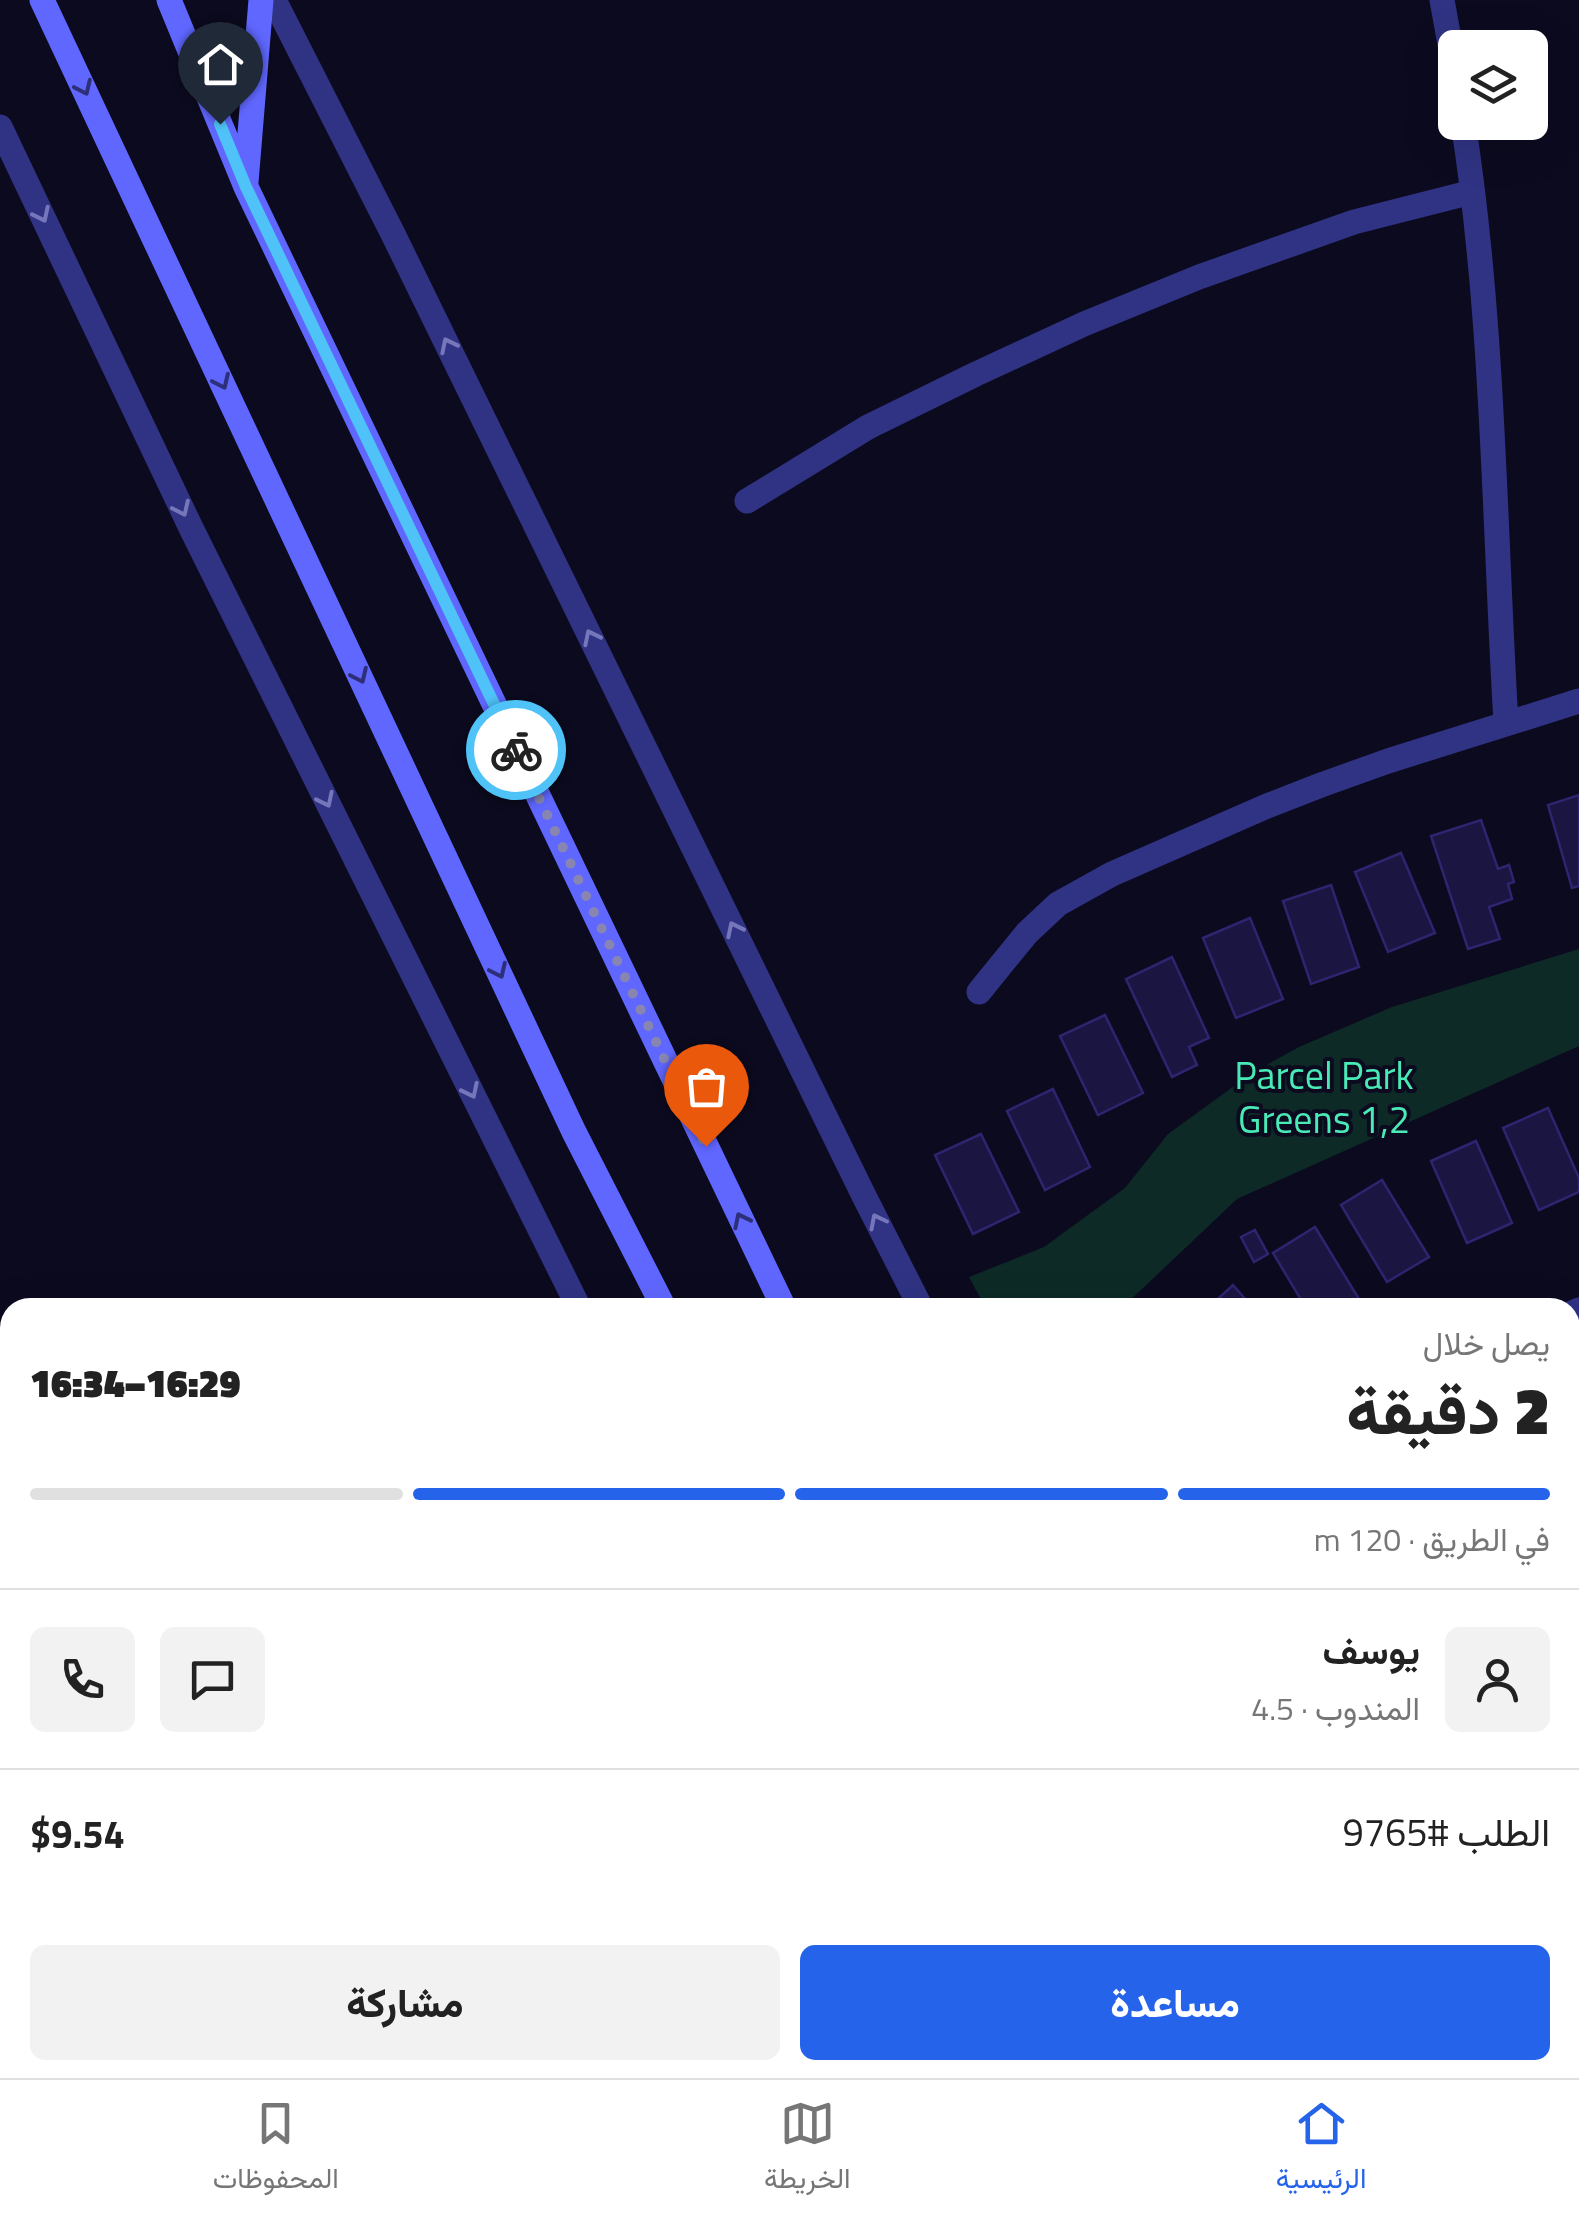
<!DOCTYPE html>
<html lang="ar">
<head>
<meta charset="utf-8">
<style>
	body { margin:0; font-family:"Titillium Web",Vazirmatn,sans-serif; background:#f2f2f2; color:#222; direction:rtl; height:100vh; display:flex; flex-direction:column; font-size:38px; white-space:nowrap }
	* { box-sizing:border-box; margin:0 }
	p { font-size:32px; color:#767676 }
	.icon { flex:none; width:55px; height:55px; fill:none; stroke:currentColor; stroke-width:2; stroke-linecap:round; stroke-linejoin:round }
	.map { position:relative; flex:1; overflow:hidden; direction:ltr }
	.details { position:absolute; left:0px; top:1298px; width:1580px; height:782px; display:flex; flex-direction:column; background:#fff; border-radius:30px 30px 0 0; box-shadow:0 10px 40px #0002; direction:rtl }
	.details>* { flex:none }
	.buttons { position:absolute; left:1438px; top:30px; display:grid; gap:20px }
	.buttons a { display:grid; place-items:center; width:110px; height:110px; border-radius:15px; background:#fff; box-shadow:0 10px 40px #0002; font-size:50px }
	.pin { position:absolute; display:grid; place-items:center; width:85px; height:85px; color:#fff; margin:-102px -42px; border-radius:50% 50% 50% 0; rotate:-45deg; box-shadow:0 0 10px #0007 }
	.pin .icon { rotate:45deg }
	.courier { position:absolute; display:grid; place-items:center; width:100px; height:100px; margin:-50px; border:8px solid #4fc3f7; border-radius:50%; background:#fff; color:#222; box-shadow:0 2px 12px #0007 }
	.head em { font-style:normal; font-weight:800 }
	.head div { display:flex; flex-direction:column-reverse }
	.head { display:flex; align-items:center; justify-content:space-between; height:170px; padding:0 30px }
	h1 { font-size:65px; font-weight:800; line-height:75px }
	.bar { display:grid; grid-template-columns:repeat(4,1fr); gap:15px 10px; align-content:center; height:120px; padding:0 30px }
	.bar i { height:12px; border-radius:8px; background:#e0e0e0 }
	.bar .selected { background:#2563eb }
	.bar p { grid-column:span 4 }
	.line { display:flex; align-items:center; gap:25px; padding:0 30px; border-top:2px solid #e0e0e0 }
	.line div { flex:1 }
	.round { display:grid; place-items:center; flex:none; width:105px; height:105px; border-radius:15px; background:#f2f2f2 }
	.primary-button { display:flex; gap:20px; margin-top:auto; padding:20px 30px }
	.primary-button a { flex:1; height:115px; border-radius:15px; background:#2563eb; color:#fff; font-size:40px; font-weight:800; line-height:115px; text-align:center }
	.primary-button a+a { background:#f2f2f2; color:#222 }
	.dock { display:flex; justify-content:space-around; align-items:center; height:140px; border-top:2px solid #e0e0e0; background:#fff; font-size:28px; color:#767676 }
	.dock a { display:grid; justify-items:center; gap:5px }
	.dock .selected { color:#2563eb }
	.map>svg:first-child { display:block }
	.green { fill:#0d2a27 }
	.building { fill:#1b1542; stroke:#2e2470; stroke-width:2.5 }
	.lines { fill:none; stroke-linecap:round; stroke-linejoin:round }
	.minor { stroke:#303383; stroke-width:25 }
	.tertiary { stroke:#303383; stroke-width:25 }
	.secondary { stroke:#6067ff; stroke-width:25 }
	.oneway { stroke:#2e2f79 }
	.oneway2 { stroke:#7676bb }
	.done { stroke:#8886b1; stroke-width:10; stroke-dasharray:0 18 }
	.route { stroke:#4fc3f7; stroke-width:12 }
	.labels { text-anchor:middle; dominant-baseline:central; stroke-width:8; stroke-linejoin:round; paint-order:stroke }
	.park-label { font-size:38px; fill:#4aeab7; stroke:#0c0a1f }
</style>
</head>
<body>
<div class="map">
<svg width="1579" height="2078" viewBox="0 0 1579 2078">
	<rect width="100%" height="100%" fill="#0c0a1f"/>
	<path class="green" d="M1579,949V1046L1237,1199L1123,1307H985L969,1277L1044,1247L1125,1188L1168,1134L1252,1073L1299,1047L1392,1007Z"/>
	<path class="building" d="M1579,795V886L1572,888L1548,805Z
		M1481,820L1498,869L1509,865L1514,882L1508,884L1512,899L1489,907L1500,939L1468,949L1431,836Z
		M1401,853L1435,933L1388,952L1355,872Z
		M1331,885L1359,967L1311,984L1283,901Z
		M1250,918L1283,999L1236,1018L1203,938Z
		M1172,957L1209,1038L1189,1047L1197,1065L1172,1077L1126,979Z
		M1105,1015L1143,1093L1098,1115L1060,1036Z
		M1053,1089L1090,1167L1045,1190L1007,1111Z
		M1548,1108L1579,1178V1192L1539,1210L1503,1128Z
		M981,1134L1019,1212L973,1234L935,1155Z
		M1476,1141L1512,1223L1467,1243L1431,1161Z
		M1382,1180L1429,1257L1387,1282L1341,1205Z
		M1315,1227L1362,1304L1356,1308H1306L1273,1253Z
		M1255,1230L1268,1254L1254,1262L1241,1237Z
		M1233,1285L1253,1308H1208Z
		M1570,1819L1579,1836V1869L1573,1872L1579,1883L1570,1888Z"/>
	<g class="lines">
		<path class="minor" d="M1442,0L1455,72
			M1463,122C1494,321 1494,523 1506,723
			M747,501L868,427L976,374L1084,324L1199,277L1354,222L1472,192
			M979,992L1027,933L1058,904L1112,874L1267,806L1321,785L1388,761L1579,701
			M1570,1314L1579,1310
			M0,1727L10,1721
			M0,1772L10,1767
			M1570,1991L1579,1987
			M840,2070L845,2078"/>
		<path class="tertiary" d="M274,0L393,234L864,1196L921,1308
			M0,127L192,530L579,1308
			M991,2070L995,2078
			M1337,2070L1341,2078"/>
		<path class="secondary" d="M42,0L574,1132L664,1308
			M169,0L246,187L784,1308
			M246,182L261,0
			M1070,2070L1075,2078
			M1205,2070L1210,2078"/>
	</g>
	<defs><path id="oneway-chevron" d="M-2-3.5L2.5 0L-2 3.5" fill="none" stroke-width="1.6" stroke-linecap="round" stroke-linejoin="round" transform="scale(2.5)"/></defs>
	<g class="oneway">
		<use href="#oneway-chevron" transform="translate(84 88) rotate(65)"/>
		<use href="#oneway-chevron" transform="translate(222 382) rotate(65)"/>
		<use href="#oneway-chevron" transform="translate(360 676) rotate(65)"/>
		<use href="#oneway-chevron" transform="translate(499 971) rotate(65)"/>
		<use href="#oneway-chevron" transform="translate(741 1220) rotate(-116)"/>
	</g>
	<g class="oneway2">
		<use href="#oneway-chevron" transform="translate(42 215) rotate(64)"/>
		<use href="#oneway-chevron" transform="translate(448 345) rotate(-116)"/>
		<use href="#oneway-chevron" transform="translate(182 509) rotate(65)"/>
		<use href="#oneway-chevron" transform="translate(591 637) rotate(-116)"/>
		<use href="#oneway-chevron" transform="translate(326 800) rotate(64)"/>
		<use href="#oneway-chevron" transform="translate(734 929) rotate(-116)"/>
		<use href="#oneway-chevron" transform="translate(471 1091) rotate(64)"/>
		<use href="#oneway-chevron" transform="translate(877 1221) rotate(-117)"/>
	</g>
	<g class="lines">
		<path class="done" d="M516,750L706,1146"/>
		<path class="route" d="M220,124L246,187L516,750"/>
	</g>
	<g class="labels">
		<g class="park-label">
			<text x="1324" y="1075">Parcel Park<tspan x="1324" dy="44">Greens 1,2</tspan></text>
		</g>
	</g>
</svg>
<div class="buttons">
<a><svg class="icon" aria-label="layers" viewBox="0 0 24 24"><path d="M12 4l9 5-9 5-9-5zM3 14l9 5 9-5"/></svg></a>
</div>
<div class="pin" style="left:706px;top:1146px;background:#ea580c"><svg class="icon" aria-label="bag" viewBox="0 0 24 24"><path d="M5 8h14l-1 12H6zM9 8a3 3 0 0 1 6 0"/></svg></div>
<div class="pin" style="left:220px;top:124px;background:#1f2937"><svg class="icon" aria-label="home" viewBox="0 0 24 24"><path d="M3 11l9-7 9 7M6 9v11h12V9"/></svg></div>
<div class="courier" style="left:516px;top:750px"><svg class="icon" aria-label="bike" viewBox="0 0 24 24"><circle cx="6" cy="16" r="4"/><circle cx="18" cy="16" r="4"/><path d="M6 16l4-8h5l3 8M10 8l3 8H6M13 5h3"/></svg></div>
<section class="details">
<div class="head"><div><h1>2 دقيقة</h1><p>يصل خلال</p></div><em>16:29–16:34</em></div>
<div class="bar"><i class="selected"></i><i class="selected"></i><i class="selected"></i><i></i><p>في الطريق · 120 m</p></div>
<div class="line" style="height:180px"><a class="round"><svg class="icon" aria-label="person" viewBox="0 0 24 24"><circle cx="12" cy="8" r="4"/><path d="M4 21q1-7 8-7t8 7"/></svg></a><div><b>يوسف</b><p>المندوب · 4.5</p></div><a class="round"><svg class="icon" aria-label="chat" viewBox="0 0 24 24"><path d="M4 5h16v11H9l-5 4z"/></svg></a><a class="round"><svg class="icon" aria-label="phone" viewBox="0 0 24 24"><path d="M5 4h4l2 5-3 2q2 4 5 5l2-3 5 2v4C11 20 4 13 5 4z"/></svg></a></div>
<div class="line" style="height:130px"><div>الطلب #9765</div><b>$9.54</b></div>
<div class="primary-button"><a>مساعدة</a><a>مشاركة</a></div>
</section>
</div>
<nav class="dock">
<a class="selected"><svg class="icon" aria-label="home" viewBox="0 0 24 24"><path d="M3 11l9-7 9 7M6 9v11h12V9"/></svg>الرئيسية</a>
<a><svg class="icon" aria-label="map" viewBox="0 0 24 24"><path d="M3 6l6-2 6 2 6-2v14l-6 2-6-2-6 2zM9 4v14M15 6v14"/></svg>الخريطة</a>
<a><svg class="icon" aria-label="saved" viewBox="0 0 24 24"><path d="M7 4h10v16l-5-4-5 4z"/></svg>المحفوظات</a>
</nav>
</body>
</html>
